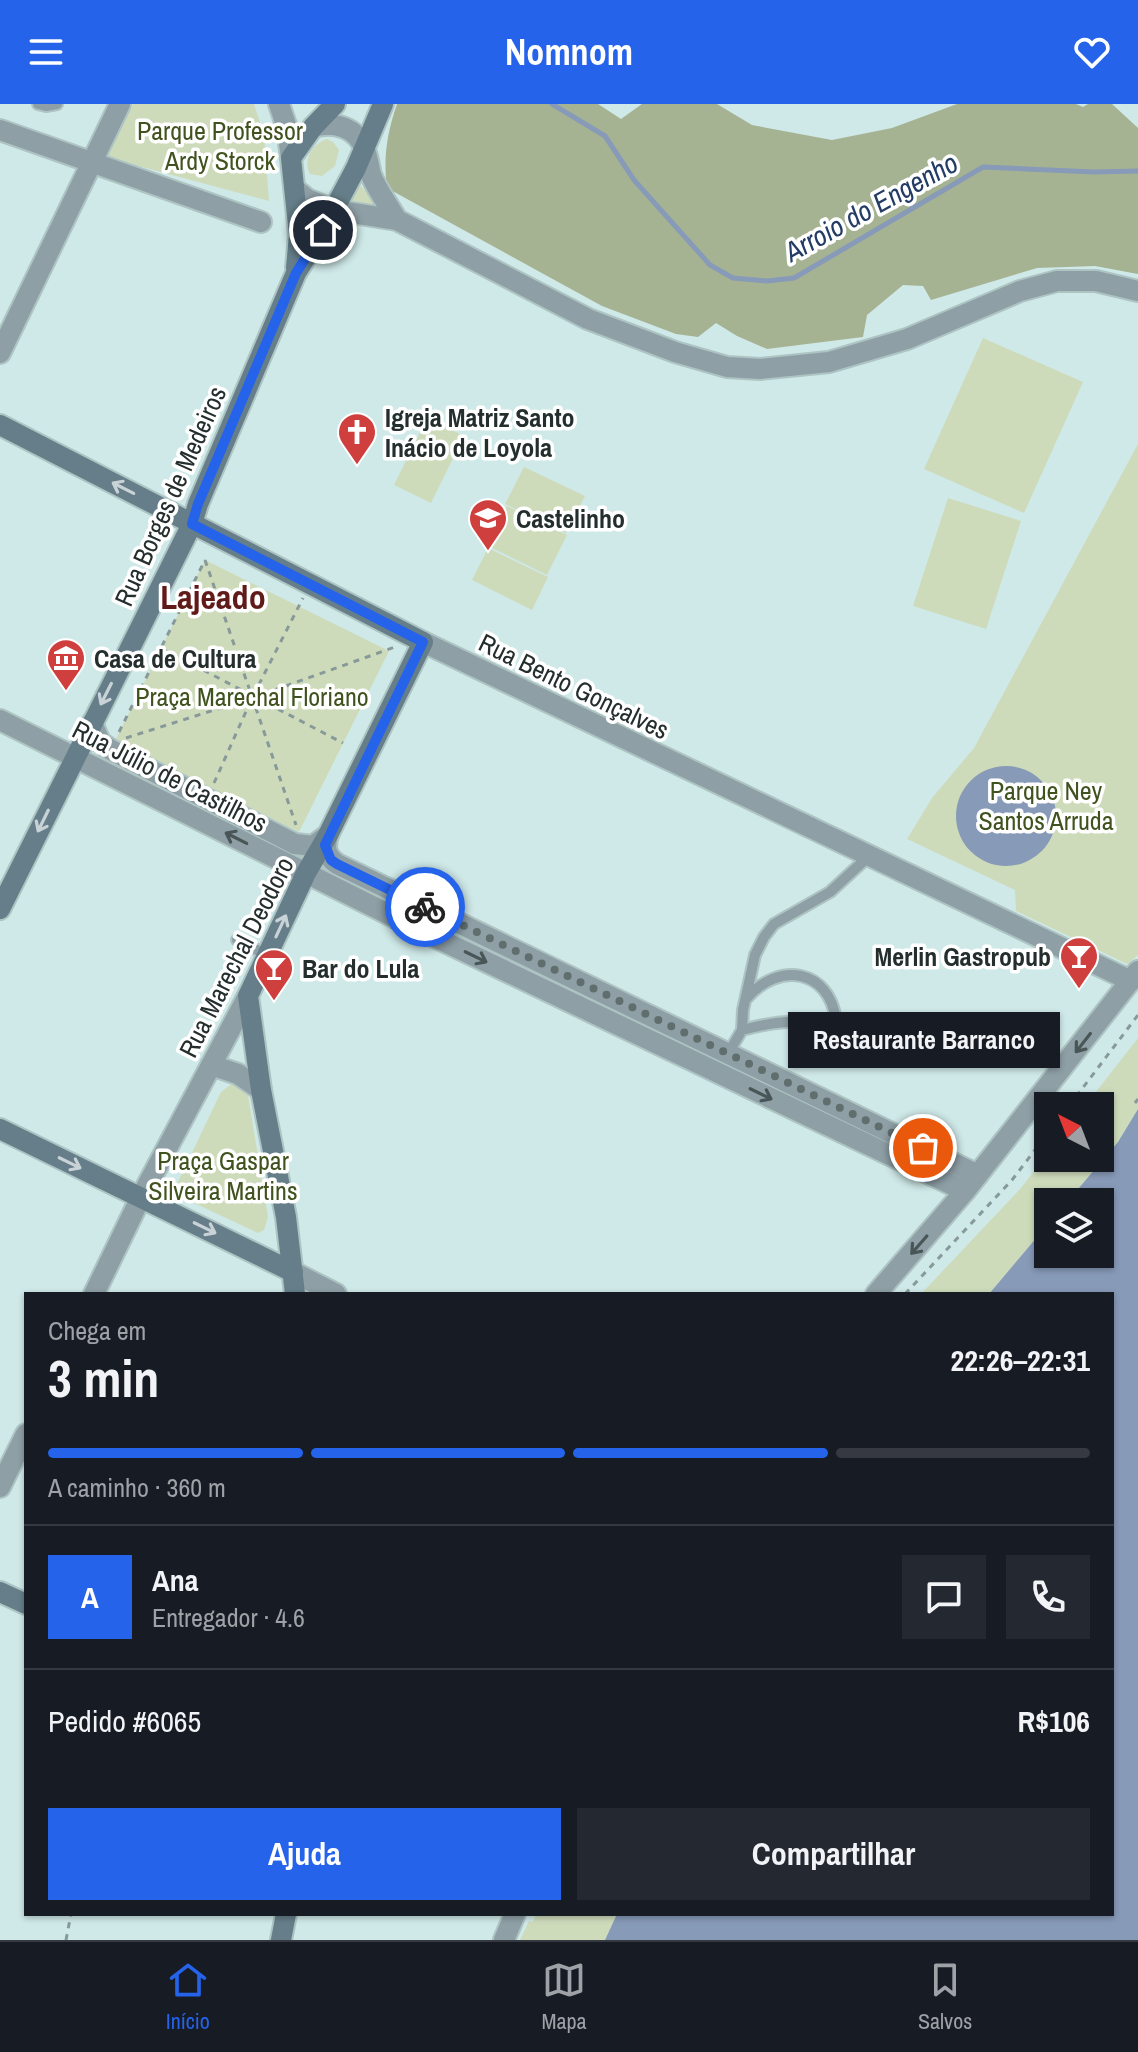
<!DOCTYPE html>
<html lang="pt">
<head>
<meta charset="utf-8">
<style>
	body { margin:0; font-family:"Archivo Narrow",sans-serif; background:#242831; color:#f1f3f6; height:100vh; display:flex; flex-direction:column; font-size:30px; white-space:nowrap }
	* { box-sizing:border-box; margin:0 }
	p { font-size:26px; color:#9ea1a6 }
	.icon { flex:none; width:44px; height:44px; fill:none; stroke:currentColor; stroke-width:2; stroke-linecap:round; stroke-linejoin:round }
	.map { position:relative; flex:1; overflow:hidden }
	.side { position:absolute; left:24px; top:1188px; width:1090px; height:624px; display:flex; flex-direction:column; background:#171b24; border-radius:0px; box-shadow:0 2px 6px #0004 }
	.side>* { flex:none }
	.needle { width:52px; rotate:318deg }
	.tools { position:absolute; left:1034px; top:988px; display:grid; gap:16px }
	.tools a { display:grid; place-items:center; width:80px; height:80px; border-radius:0px; background:#171b24; box-shadow:0 2px 6px #0004; font-size:40px }
	.pin { position:absolute; display:grid; place-items:center; width:68px; height:68px; color:#fff; margin:-34px; border:4px solid #fff; border-radius:50%; box-shadow:0 2px 8px #0007 }
	.courier { position:absolute; display:grid; place-items:center; width:80px; height:80px; margin:-40px; border:6px solid #2563eb; border-radius:50%; background:#fff; color:#222; box-shadow:0 2px 10px #0007 }
	.bubble { position:absolute; height:56px; border-radius:0px; background:#171b24; box-shadow:0 2px 6px #0004; font-size:26px; font-weight:700; line-height:56px; text-align:center }
	.headline em { font-style:normal; font-weight:700 }
	.headline div { display:flex; flex-direction:column-reverse }
	.headline { display:flex; align-items:center; justify-content:space-between; height:136px; padding:0 24px }
	h1 { font-size:52px; font-weight:700; line-height:60px }
	.bar { display:grid; grid-template-columns:repeat(4,1fr); gap:12px 8px; align-content:center; height:96px; padding:0 24px }
	.bar i { height:10px; border-radius:6px; background:#363941 }
	.bar .current { background:#2563eb }
	.bar p { grid-column:span 4 }
	.line { display:flex; align-items:center; gap:20px; padding:0 24px; border-top:2px solid #363941 }
	.line div { flex:1 }
	.round { display:grid; place-items:center; flex:none; width:84px; height:84px; border-radius:0px; background:#242831 }
	.primary-button { display:flex; gap:16px; margin-top:auto; padding:16px 24px }
	.primary-button a { flex:1; height:92px; border-radius:0px; background:#2563eb; color:#fff; font-size:32px; font-weight:700; line-height:92px; text-align:center }
	.primary-button a+a { background:#242831; color:#f1f3f6 }
	header { display:flex; justify-content:space-between; align-items:center; height:104px; padding:0 24px; background:#2563eb; color:#fff; font-size:36px; font-weight:700 }
	.tab-bar { display:flex; justify-content:space-around; align-items:center; height:112px; border-top:2px solid #363941; background:#171b24; font-size:22px; color:#9ea1a6 }
	.tab-bar a { display:grid; justify-items:center; gap:4px }
	.tab-bar .current { color:#2563eb }
	.map>svg:first-child { display:block }
	.green { fill:#cedbbb }
	.forest { fill:#a6b392 }
	.water { fill:#879ab8 }
	.lines { fill:none; stroke-linecap:round; stroke-linejoin:round }
	.stream { stroke:#879ab8; stroke-width:5 }
	.service-casing { stroke:#adc4c3; stroke-width:14 }
	.minor-casing { stroke:#adc4c3; stroke-width:24 }
	.tertiary-casing { stroke:#adc4c3; stroke-width:24 }
	.secondary-casing { stroke:#adc4c3; stroke-width:24 }
	.path { stroke:#879a99; stroke-width:3; stroke-dasharray:6 6; stroke-linecap:butt }
	.service { stroke:#8e9fa6; stroke-width:10 }
	.minor { stroke:#8e9fa6; stroke-width:20 }
	.tertiary { stroke:#8e9fa6; stroke-width:20 }
	.secondary { stroke:#657e89; stroke-width:20 }
	.oneway { stroke:#c9d2d6 }
	.oneway2 { stroke:#495657 }
	.done { stroke:#606f6e; stroke-width:8; stroke-dasharray:0 14.4 }
	.route { stroke:#2563eb; stroke-width:10 }
	.labels { text-anchor:middle; dominant-baseline:central; stroke-width:7; stroke-linejoin:round; paint-order:stroke }
	.park-label { font-size:26px; fill:#40521e; stroke:#fff }
	.poi-label { font-size:26px; font-weight:bold; fill:#242e2d; stroke:#fff; text-anchor:start }
	.street-label { font-size:26px; fill:#242e2d; stroke:#fff }
	.water-label { font-size:28px; font-style:italic; fill:#223c65; stroke:#fff }
	.district-label { font-size:34px; font-weight:bold; fill:#601b19; stroke:#fff }
</style>
</head>
<body>
<header><svg class="icon" aria-label="menu" viewBox="0 0 24 24"><path d="M4 6h16M4 12h16M4 18h16"/></svg>Nomnom<svg class="icon" aria-label="heart" viewBox="0 0 24 24"><path d="M12 20l-8-8c-3-5 5-10 8-4 3-6 11-1 8 4z"/></svg></header>
<div class="map">
<svg width="1138" height="1836" viewBox="0 0 1138 1836">
	<rect width="100%" height="100%" fill="#cfe9e8"/>
	<path class="green" d="M133,0H254L264,30L269,97L105,53Z
		M327,35L333,38L339,46L335,62L322,72L310,70C302,56 313,39 327,35Z
		M359,80L382,104L349,96Z
		M983,234L1083,278L1024,409L924,365Z
		M427,314L464,332L431,399L394,381Z
		M1138,340V851L1127,860L1016,807L1015,786L907,735L932,694L974,644Z
		M524,363L585,392L566,429L505,400Z
		M948,394L1021,417L986,525L913,502Z
		M507,402L567,431L547,471L488,442Z
		M488,444L548,473L532,506L472,476Z
		M205,456L389,547L299,728L115,637Z
		M1138,934V1005L1118,1038L1067,1098H1048V1120L989,1190H921L1021,1084L1048,1049V1054H1100V1002H1085Z
		M233,979L241,981L248,991L268,1113L264,1126L258,1129L181,1093L175,1084L221,988Z
		M536,1810H617L605,1836H520L529,1817L533,1818Z"/>
	<path class="forest" d="M397,0H598L621,15L642,0H717L752,21L832,36L892,24L957,0H1076L1083,3L1088,0H1112L1138,24V170L1095,162L1037,164L931,196L923,182L903,181L867,211L863,233L767,245L737,232L716,219L698,233L676,230L602,202L387,84C383,54 387,29 397,0Z"/>
	<path class="water" d="M956 712a50 50 0 1 1 100 0a50 50 0 1 1-100 0Z
		M1138,1005V1836H605L617,1810H1112V1190H989L1048,1120V1150H1100V1098H1067L1118,1038Z"/>
	<g class="lines">
		<path class="stream" d="M552,0L605,32L634,76L710,161L733,174L767,177L794,174L983,63L1093,68L1138,67"/>
		<defs>
			<path id="service" d="M38,0L46,2L57,0
				M237,836L267,851
				M742,926C773,918 795,914 826,924L836,916C829,865 779,857 747,894
				M726,953L742,926L743,906L755,851L764,833L774,820L830,788L869,752"/>
			<path id="minor" d="M0,26L261,118
				M0,249L120,0
				M211,961L238,970L261,986
				M94,1190L141,1093L248,892
				M0,1383L26,1330"/>
			<path id="tertiary" d="M279,0L287,24L291,54
				M313,23C334,17 357,23 365,46C368,54 369,63 371,71C377,86 389,102 397,116
				M295,85L307,95L334,106L397,116L588,215L675,248L727,263L760,265L829,258L907,235L1020,187L1057,177H1096L1138,187
				M423,538L1131,877
				M0,616L426,829L965,1087
				M92,619L100,638L111,646L295,740L313,742L328,731
				M328,731C324,744 326,752 337,760L978,1071
				M293,1168L336,1190
				M876,1190L965,1087L1138,867
				M504,1836L515,1810"/>
			<path id="secondary" d="M296,164L299,131L291,54L313,23L335,0
				M0,321L423,538L328,731L306,769L248,892L261,986L286,1113L295,1190
				M0,805L192,420L198,400L296,169L323,126L356,64L383,0
				M0,1025L293,1168
				M0,1488L26,1500
				M281,1836L286,1810"/>
		</defs>
		<use href="#service" class="service-casing"/>
		<use href="#minor" class="minor-casing"/>
		<use href="#tertiary" class="tertiary-casing"/>
		<use href="#secondary" class="secondary-casing"/>
		<path class="path" d="M205,456L296,721
			M161,544L343,639
			M119,628L205,456
			M126,634L252,594L395,543
			M214,679L252,594L303,494
			M1135,999L1138,995
			M1069,1002L1138,911
			M905,1190L1012,1076L1048,1029
			M66,1836L71,1810"/>
		<use href="#service" class="service"/>
		<use href="#minor" class="minor"/>
		<use href="#tertiary" class="tertiary"/>
		<use href="#secondary" class="secondary"/>
	</g>
	<defs><path id="oneway-shaft" d="M-6 0H5M1.5-3L5.5 0L1.5 3" fill="none" stroke-width="1.6" stroke-linecap="round" stroke-linejoin="round" transform="scale(2)"/></defs>
	<g class="oneway">
		<use href="#oneway-shaft" transform="translate(123 384) rotate(-153)"/>
		<use href="#oneway-shaft" transform="translate(106 590) rotate(117)"/>
		<use href="#oneway-shaft" transform="translate(43 717) rotate(116)"/>
		<use href="#oneway-shaft" transform="translate(281 822) rotate(-65)"/>
		<use href="#oneway-shaft" transform="translate(70 1059) rotate(26)"/>
		<use href="#oneway-shaft" transform="translate(205 1124) rotate(26)"/>
	</g>
	<g class="oneway2">
		<use href="#oneway-shaft" transform="translate(236 734) rotate(-153)"/>
		<use href="#oneway-shaft" transform="translate(476 853) rotate(26)"/>
		<use href="#oneway-shaft" transform="translate(1083 939) rotate(128)"/>
		<use href="#oneway-shaft" transform="translate(761 990) rotate(26)"/>
		<use href="#oneway-shaft" transform="translate(919 1141) rotate(131)"/>
	</g>
	<g class="lines">
		<path class="done" d="M425,803L923,1044"/>
		<path class="route" d="M323,126L296,169L198,400L192,420L423,538L325,741L331,756L337,760L425,803"/>
	</g>
	<defs>
		<symbol id="church-pin" viewBox="-11 -11 22 30"><path d="M0 17L-7.5 6A9.5 9.5 0 1 1 7.5 6Z" fill="#ce3f3d" stroke="#fff"/><path d="M-1.2-6h2.4v3.5h3.3v2.4h-3.3V6h-2.4V-.1h-3.3v-2.4h3.3Z" fill="#fff"/></symbol>
		<symbol id="school-pin" viewBox="-11 -11 22 30"><path d="M0 17L-7.5 6A9.5 9.5 0 1 1 7.5 6Z" fill="#ce3f3d" stroke="#fff"/><path d="M0-5L7-2L0 1L-7-2ZM-4 1L0 2.5L4 1V4Q0 6-4 4Z" fill="#fff"/></symbol>
		<symbol id="museum-pin" viewBox="-11 -11 22 30"><path d="M0 17L-7.5 6A9.5 9.5 0 1 1 7.5 6Z" fill="#ce3f3d" stroke="#fff"/><path d="M0-6L6-3V-2H-6V-3ZM-5-1h2V3h-2ZM-1-1h2V3h-2ZM3-1h2V3H3ZM-6 4H6V6H-6Z" fill="#fff"/></symbol>
		<symbol id="bar-pin" viewBox="-11 -11 22 30"><path d="M0 17L-7.5 6A9.5 9.5 0 1 1 7.5 6Z" fill="#ce3f3d" stroke="#fff"/><path d="M-6-5H6L.8 .8V4.5H3.5V6h-7V4.5H-.8V.8Z" fill="#fff"/></symbol>
	</defs>
	<g fill-rule="evenodd">
		<use href="#church-pin" x="335" y="306" width="44" height="60"/>
		<use href="#school-pin" x="466" y="392" width="44" height="60"/>
		<use href="#museum-pin" x="44" y="532" width="44" height="60"/>
		<use href="#bar-pin" x="1057" y="830" width="44" height="60"/>
		<use href="#bar-pin" x="252" y="842" width="44" height="60"/>
	</g>
	<g class="labels">
		<g class="park-label">
			<text x="220" y="26">Parque Professor<tspan x="220" dy="30">Ardy Storck</tspan></text>
			<text x="252" y="592">Praça Marechal Floriano</text>
			<text x="1046" y="686">Parque Ney<tspan x="1046" dy="30">Santos Arruda</tspan></text>
			<text x="223" y="1056">Praça Gaspar<tspan x="223" dy="30">Silveira Martins</tspan></text>
		</g>
		<g class="poi-label">
			<text x="385" y="313">Igreja Matriz Santo<tspan x="385" dy="30">Inácio de Loyola</tspan></text>
			<text x="516" y="414">Castelinho</text>
			<text x="94" y="554">Casa de Cultura</text>
			<text x="1051" y="852" text-anchor="end">Merlin Gastropub</text>
			<text x="302" y="864">Bar do Lula</text>
		</g>
		<g class="street-label">
			<text transform="translate(170 392) rotate(-66)">Rua Borges de Medeiros</text>
			<text transform="translate(574 582) rotate(26)">Rua Bento Gonçalves</text>
			<text transform="translate(170 672) rotate(27)">Rua Júlio de Castilhos</text>
			<text transform="translate(236 853) rotate(-63)">Rua Marechal Deodoro</text>
		</g>
		<g class="water-label">
			<text transform="translate(871 103) rotate(-29)">Arroio do Engenho</text>
		</g>
		<g class="district-label">
			<text x="213" y="493">Lajeado</text>
		</g>
	</g>
</svg>
<div class="tools">
<a><svg class="needle" viewBox="-14 -14 28 28"><path d="M0-13l5 13h-10z" fill="#e53935"/><path d="M0 13l5-13h-10z" fill="#9ea1a6"/></svg></a>
<a><svg class="icon" aria-label="layers" viewBox="0 0 24 24"><path d="M12 4l9 5-9 5-9-5zM3 14l9 5 9-5"/></svg></a>
</div>
<div class="pin" style="left:923px;top:1044px;background:#ea580c"><svg class="icon" aria-label="bag" viewBox="0 0 24 24"><path d="M5 8h14l-1 12H6zM9 8a3 3 0 0 1 6 0"/></svg></div>
<div class="pin" style="left:323px;top:126px;background:#1f2937"><svg class="icon" aria-label="home" viewBox="0 0 24 24"><path d="M3 11l9-7 9 7M6 9v11h12V9"/></svg></div>
<div class="courier" style="left:425px;top:803px"><svg class="icon" aria-label="bike" viewBox="0 0 24 24"><circle cx="6" cy="16" r="4"/><circle cx="18" cy="16" r="4"/><path d="M6 16l4-8h5l3 8M10 8l3 8H6M13 5h3"/></svg></div>
<div class="bubble" style="left:788px;top:908px;width:272px">Restaurante Barranco</div>
<section class="side">
<div class="headline"><div><h1>3 min</h1><p>Chega em</p></div><em>22:26–22:31</em></div>
<div class="bar"><i class="current"></i><i class="current"></i><i class="current"></i><i></i><p>A caminho · 360 m</p></div>
<div class="line" style="height:144px"><b class="round" style="background:#2563eb;color:#fff">A</b><div><b>Ana</b><p>Entregador · 4.6</p></div><a class="round"><svg class="icon" aria-label="chat" viewBox="0 0 24 24"><path d="M4 5h16v11H9l-5 4z"/></svg></a><a class="round"><svg class="icon" aria-label="phone" viewBox="0 0 24 24"><path d="M5 4h4l2 5-3 2q2 4 5 5l2-3 5 2v4C11 20 4 13 5 4z"/></svg></a></div>
<div class="line" style="height:104px"><div>Pedido #6065</div><b>R$106</b></div>
<div class="primary-button"><a>Ajuda</a><a>Compartilhar</a></div>
</section>
</div>
<nav class="tab-bar">
<a class="current"><svg class="icon" aria-label="home" viewBox="0 0 24 24"><path d="M3 11l9-7 9 7M6 9v11h12V9"/></svg>Início</a>
<a><svg class="icon" aria-label="map" viewBox="0 0 24 24"><path d="M3 6l6-2 6 2 6-2v14l-6 2-6-2-6 2zM9 4v14M15 6v14"/></svg>Mapa</a>
<a><svg class="icon" aria-label="saved" viewBox="0 0 24 24"><path d="M7 4h10v16l-5-4-5 4z"/></svg>Salvos</a>
</nav>
</body>
</html>
